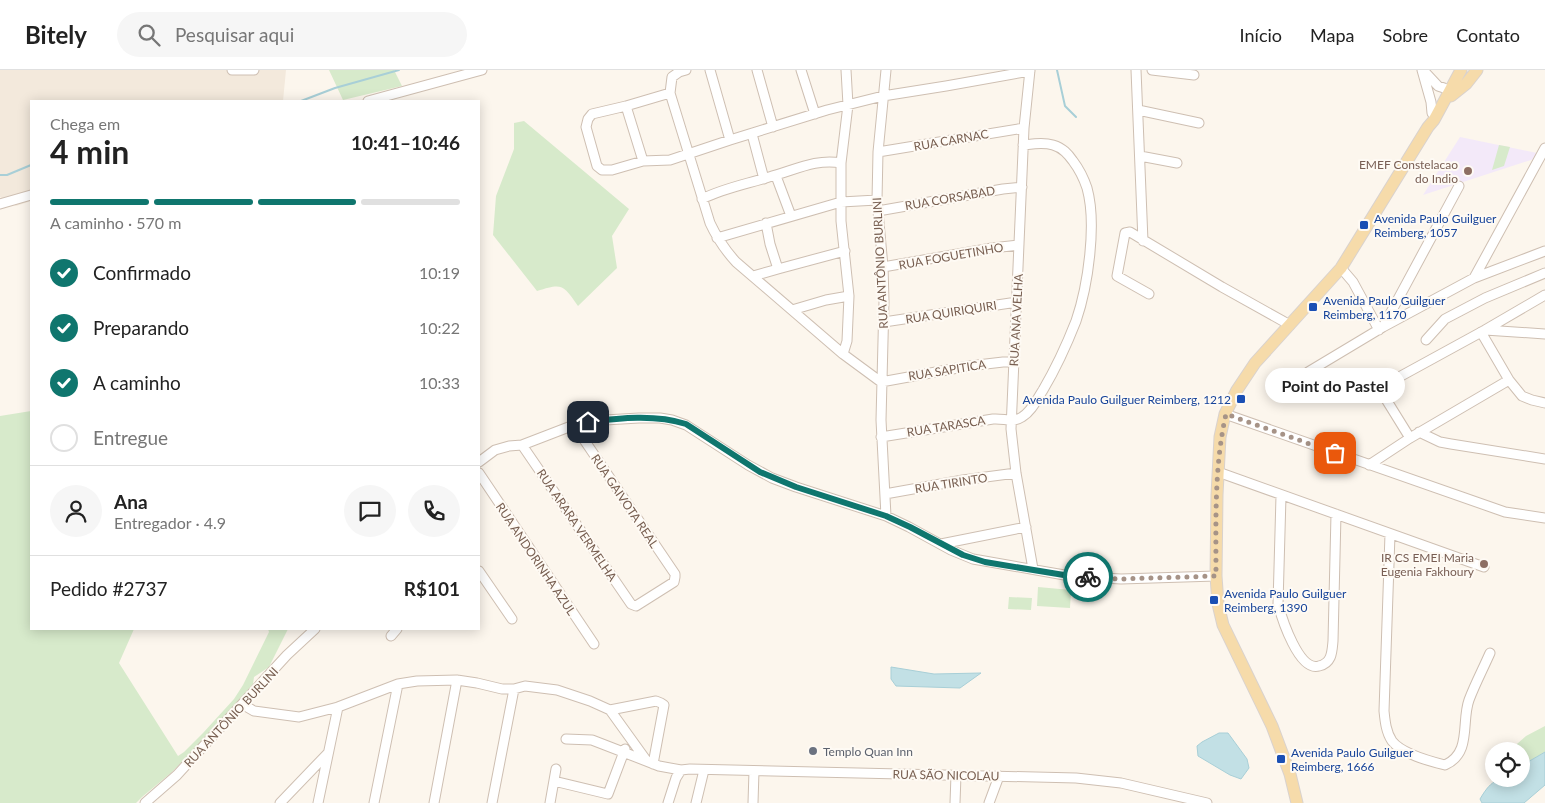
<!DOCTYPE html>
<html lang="pt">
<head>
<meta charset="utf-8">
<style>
	body { margin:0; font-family:Lato,sans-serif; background:#f6f6f6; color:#222; height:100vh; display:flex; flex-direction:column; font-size:19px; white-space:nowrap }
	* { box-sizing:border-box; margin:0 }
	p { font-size:16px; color:#767676 }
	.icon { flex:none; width:28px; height:28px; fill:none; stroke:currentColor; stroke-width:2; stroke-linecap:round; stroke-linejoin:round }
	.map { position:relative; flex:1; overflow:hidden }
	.details { position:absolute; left:30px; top:30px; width:450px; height:530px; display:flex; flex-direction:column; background:#fff; border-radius:0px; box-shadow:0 2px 12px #0003 }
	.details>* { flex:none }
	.controls { position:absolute; left:1485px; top:672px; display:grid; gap:10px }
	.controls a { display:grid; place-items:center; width:45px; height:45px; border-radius:50%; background:#fff; box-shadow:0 2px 12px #0003; font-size:25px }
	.pin { position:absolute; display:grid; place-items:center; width:42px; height:42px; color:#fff; margin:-21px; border-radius:10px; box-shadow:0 2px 8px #0006 }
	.courier { position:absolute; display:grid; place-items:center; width:50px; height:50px; margin:-25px; border:4px solid #0f766e; border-radius:50%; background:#fff; color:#222; box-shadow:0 1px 6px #0007 }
	.bubble { position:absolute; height:35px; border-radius:18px; background:#fff; box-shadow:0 2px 12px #0003; font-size:16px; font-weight:700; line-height:35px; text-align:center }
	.headline em { font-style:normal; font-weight:700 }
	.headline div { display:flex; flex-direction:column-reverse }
	.headline { display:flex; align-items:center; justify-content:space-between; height:85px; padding:0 20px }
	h1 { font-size:32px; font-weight:700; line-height:38px }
	.bar { display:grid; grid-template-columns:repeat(4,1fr); gap:8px 5px; align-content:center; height:60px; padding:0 20px }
	.bar i { height:6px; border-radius:4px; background:#e0e0e0 }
	.bar .on { background:#0f766e }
	.bar p { grid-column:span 4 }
	.line { display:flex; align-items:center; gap:12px; padding:0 20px; border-top:1px solid #e0e0e0 }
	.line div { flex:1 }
	.round { display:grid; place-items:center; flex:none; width:52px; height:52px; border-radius:26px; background:#f6f6f6 }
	ol { padding:0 20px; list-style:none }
	li { display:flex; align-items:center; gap:15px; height:55px }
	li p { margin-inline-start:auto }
	li .icon { padding:5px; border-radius:50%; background:#0f766e; color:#fff; stroke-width:4 }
	li:last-child { color:#767676 }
	li i { width:28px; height:28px; border:2px solid #e0e0e0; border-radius:50% }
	header { display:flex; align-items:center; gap:30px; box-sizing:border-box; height:70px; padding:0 25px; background:#fff; border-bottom:1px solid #e0e0e0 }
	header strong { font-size:24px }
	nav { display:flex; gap:28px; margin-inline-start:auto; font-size:18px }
	.search { width:350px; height:45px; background:#f6f6f6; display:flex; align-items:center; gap:12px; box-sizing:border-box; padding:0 18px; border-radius:28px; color:#767676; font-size:19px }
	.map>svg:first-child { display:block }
	.residential { fill:#f3e9dc }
	.education { fill:#f3e9f9 }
	.green { fill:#d7eacb }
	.water { fill:#c2e0e5; stroke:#a8cfd7 }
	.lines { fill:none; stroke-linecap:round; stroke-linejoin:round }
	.stream { stroke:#a8cfd7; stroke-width:2 }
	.minor-casing { stroke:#cebfb2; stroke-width:11 }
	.major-casing { stroke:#d9d2ce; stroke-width:13 }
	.minor { stroke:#fff; stroke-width:9 }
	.major { stroke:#f6dbaa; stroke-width:11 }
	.done { stroke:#a69387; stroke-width:5; stroke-dasharray:0 9 }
	.route { stroke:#0f766e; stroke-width:6 }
	.education-dot { fill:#8d6e63; stroke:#fefaf4; stroke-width:2 }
	.transit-dot { fill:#1a4fb4; stroke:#fefaf4; stroke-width:2 }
	.worship-dot { fill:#6b7280; stroke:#fefaf4; stroke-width:2 }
	.labels { text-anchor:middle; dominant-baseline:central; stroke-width:4; stroke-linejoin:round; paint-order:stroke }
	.street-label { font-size:12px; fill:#775e50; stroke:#fefaf4 }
	.education-label { font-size:12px; fill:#785e54; stroke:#fefaf4; text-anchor:end }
	.transit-label { font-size:12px; fill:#164399; stroke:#fefaf4; text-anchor:start }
	.worship-label { font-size:12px; fill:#5b616d; stroke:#fefaf4; text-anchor:start }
</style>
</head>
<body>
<header>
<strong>Bitely</strong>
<div class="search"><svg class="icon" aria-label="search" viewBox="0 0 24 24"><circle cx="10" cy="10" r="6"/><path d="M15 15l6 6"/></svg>Pesquisar aqui</div>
<nav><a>Início</a><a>Mapa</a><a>Sobre</a><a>Contato</a></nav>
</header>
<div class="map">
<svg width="1545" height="733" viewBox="0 0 1545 733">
	<rect width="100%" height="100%" fill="#fcf6ed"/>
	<path class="residential" d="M0,0H286L283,31H31V131L16,136L0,127Z"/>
	<path class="education" d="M1460,67L1537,83L1534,89L1423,125Z"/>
	<path class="green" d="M329,0H394L402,16L343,30Z
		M524,51L629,139L612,166L617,198L578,236C563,214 562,213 537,221L493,165L496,126L514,79V53Z
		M1499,75L1510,77L1504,96L1492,100Z
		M31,341V559H134L119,593L178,686L184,682L203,663L234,629L243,615L269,562L268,559H288L269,597L254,607L253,614L215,658L172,702L142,727L136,733H0V346Z
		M1038,517L1071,520L1070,538L1037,536Z
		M1009,527L1032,528L1031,540L1008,539Z
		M1545,656V682L1521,696V681H1509L1526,666Z"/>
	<path class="water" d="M891,597L934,604L981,603L960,618L896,616L891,609Z
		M1219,663H1228L1247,689L1249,698L1241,709L1230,705L1198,686L1197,676L1202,672Z
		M1545,682V715L1524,733H1482L1480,729C1493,707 1498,709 1521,709V696Z"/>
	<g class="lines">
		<path class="stream" d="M1057,0L1065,36L1076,47
			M301,31L335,18L399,0
			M0,105H7L31,95"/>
		<defs>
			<path id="minor" d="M232,0H254
				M686,0L679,2L672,7L670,23L710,153C717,168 725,180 736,192L843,284L847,271L849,226L841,151V93L848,35L846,0
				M757,0L773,57
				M801,0L815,44
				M886,0L878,82L877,130L883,197L884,231L881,350L886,446
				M1030,0L1024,58L1011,359L1016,403L1033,499
				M1136,0L1143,171
				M1152,0L1194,5
				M1422,0L1431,32L1432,43
				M1423,0L1438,16L1444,18
				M670,23L626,36L592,44L588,49L586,57L597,96L602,100H612L643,91L670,90L730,70L710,0
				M368,31L482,0
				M626,36L643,91
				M1138,40L1199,53
				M752,64L764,109
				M730,70L827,40L883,26L946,16L1030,1
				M878,82L1024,58
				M1140,86L1177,93
				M776,106L791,146
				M702,129C724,118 747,114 769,107C793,101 816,88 841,93
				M0,134L31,125
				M878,141L1003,119L1022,117
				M717,168L841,132L877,130
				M1545,181L1474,208L1383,257L1308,302L1300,310V314L1306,320L1316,321H1357L1379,318L1485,260L1545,225
				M883,197L992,178L1019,175
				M1341,198L1353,212L1379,260
				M778,199L845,181
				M753,206L778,199L770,174L766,153
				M1474,208L1545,78
				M1149,224L1117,206L1125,163L1130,162L1222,217L1290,255
				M792,240L826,230L849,226
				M884,252L1017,232
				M1383,257L1459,116
				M1485,260L1545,264
				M1481,262L1509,310L1522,326L1532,330L1545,333
				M1426,270L1445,249L1485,228L1545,203
				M843,284L881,312L969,296L1003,292H1014
				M1379,318L1410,368
				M1225,344L1505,442L1545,448
				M1419,362L1440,372L1451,374L1545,389
				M881,367L993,349C1004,348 1013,353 1022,347C1032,341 1037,329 1043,320C1056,298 1067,274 1076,251C1088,216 1097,154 1087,118C1084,109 1079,99 1073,91C1068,84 1063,78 1053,75C1043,72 1033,74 1023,75
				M522,375L631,534L636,536L674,512L675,507V504L574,355
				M479,392L495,380L509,376L522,375L574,355L588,351L639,348H660L672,350L686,355L748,395L772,408L796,417L886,446L909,457L951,480L973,489L1070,506L1121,509L1216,506
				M1369,395L1410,368L1509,310
				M1218,402L1484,497
				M479,403L594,574
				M885,424L963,410L1016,403
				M1281,426L1278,534C1282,549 1299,602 1319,596C1332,593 1332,582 1333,571L1336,444
				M1390,464L1384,641C1385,651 1386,662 1392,671C1402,684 1429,691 1445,695C1472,683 1461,652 1469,630C1475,614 1483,599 1490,583
				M941,474L1026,457
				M479,501L512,549
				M391,566L397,559
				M242,634L254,641L299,647L338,637
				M610,640L656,631L661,633L664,635L653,694
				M566,669L592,670L659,696L681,700L690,699L1076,708L1121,713L1207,733
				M554,711L608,724L625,679
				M145,733L177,705L287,585L315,559
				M280,733L328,683
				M318,733L338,637L398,614L417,611L457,610L477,613L502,619H514L525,616L557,620L590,631L610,640L646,690
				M374,733L398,614
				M434,733L457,610
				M492,733L514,619
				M550,733L556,699
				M668,733L676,708L681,700
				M696,733L704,700
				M753,733L754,701
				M955,733L956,705
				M989,733L999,706"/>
			<path id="major" d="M1451,26L1466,14L1477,0
				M1297,733L1290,704L1272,656L1223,555L1218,534L1216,506L1217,425L1220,367L1225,344L1237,320L1255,293L1341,198L1428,57L1434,50L1461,0"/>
		</defs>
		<use href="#minor" class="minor-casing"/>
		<use href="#major" class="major-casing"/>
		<use href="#minor" class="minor"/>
		<use href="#major" class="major"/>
	</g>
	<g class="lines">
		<path class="done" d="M1088,507L1121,509L1216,506C1216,452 1214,397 1226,344L1335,383"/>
		<path class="route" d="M588,352C620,348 655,344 686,354L760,402L796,417L886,446L910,457L963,485L985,492L1070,506L1088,507"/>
	</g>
	<g class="education-dot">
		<circle cx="1468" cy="101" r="5"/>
		<circle cx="1484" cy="494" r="5"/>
	</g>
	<g class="transit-dot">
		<rect x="1359" y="150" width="10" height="10" rx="2.5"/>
		<rect x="1308" y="232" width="10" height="10" rx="2.5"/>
		<rect x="1236" y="324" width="10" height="10" rx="2.5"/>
		<rect x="1209" y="525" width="10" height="10" rx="2.5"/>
		<rect x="1276" y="684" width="10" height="10" rx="2.5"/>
	</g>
	<circle class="worship-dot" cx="813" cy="681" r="5"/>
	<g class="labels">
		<g class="street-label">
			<text transform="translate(951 70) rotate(-10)">RUA CARNAC</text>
			<text transform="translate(950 128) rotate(-10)">RUA CORSABAD</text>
			<text transform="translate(951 186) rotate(-10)">RUA FOGUETINHO</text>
			<text transform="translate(880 193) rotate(-93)">RUA ANTÔNIO BURLINI</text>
			<text transform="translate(951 242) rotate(-9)">RUA QUIRIQUIRI</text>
			<text transform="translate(1016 250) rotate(-87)">RUA ANA VELHA</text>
			<text transform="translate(947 300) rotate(-9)">RUA SAPITICA</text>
			<text transform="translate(946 356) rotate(-9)">RUA TARASCA</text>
			<text transform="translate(951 413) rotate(-9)">RUA TIRINTO</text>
			<text transform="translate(625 431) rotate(56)">RUA GAIVOTA REAL</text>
			<text transform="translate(577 455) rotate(56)">RUA ARARA VERMELHA</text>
			<text transform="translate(536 489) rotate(56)">RUA ANDORINHA AZUL</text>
			<text transform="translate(231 647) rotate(-47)">RUA ANTÔNIO BURLINI</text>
			<text transform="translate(946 705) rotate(1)">RUA SÃO NICOLAU</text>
		</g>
		<g class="education-label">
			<text x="1458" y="94">EMEF Constelacao<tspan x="1458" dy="14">do Indio</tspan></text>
			<text x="1474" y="487">IR CS EMEI Maria<tspan x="1474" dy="14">Eugenia Fakhoury</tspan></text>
		</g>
		<g class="transit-label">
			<text x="1374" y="148">Avenida Paulo Guilguer<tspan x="1374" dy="14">Reimberg, 1057</tspan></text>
			<text x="1323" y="230">Avenida Paulo Guilguer<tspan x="1323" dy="14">Reimberg, 1170</tspan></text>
			<text x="1231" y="329" text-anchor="end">Avenida Paulo Guilguer Reimberg, 1212</text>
			<text x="1224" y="523">Avenida Paulo Guilguer<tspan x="1224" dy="14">Reimberg, 1390</tspan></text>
			<text x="1291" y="682">Avenida Paulo Guilguer<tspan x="1291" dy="14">Reimberg, 1666</tspan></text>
		</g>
		<g class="worship-label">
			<text x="823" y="681">Templo Quan Inn</text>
		</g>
	</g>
</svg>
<div class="controls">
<a><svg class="icon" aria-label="locate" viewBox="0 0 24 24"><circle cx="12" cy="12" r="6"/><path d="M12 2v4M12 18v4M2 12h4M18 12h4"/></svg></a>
</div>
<div class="pin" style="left:1335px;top:383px;background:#ea580c"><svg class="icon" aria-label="bag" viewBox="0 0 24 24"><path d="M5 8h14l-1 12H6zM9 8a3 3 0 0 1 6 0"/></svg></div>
<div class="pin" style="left:588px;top:352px;background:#1f2937"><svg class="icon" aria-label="home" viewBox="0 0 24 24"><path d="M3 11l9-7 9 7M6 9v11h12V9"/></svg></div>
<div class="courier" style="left:1088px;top:507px"><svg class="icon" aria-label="bike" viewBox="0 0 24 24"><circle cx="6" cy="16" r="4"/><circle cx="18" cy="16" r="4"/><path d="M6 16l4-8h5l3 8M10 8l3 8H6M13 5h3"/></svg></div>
<div class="bubble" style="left:1265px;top:298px;width:140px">Point do Pastel</div>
<section class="details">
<div class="headline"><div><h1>4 min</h1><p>Chega em</p></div><em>10:41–10:46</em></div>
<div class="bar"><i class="on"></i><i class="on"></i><i class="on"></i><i></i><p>A caminho · 570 m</p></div>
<ol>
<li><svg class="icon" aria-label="check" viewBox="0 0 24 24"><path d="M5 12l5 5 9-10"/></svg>Confirmado<p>10:19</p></li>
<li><svg class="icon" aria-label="check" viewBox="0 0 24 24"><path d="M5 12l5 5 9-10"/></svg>Preparando<p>10:22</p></li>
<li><svg class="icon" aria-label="check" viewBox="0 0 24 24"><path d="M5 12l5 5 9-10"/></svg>A caminho<p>10:33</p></li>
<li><i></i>Entregue</li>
</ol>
<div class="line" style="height:90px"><a class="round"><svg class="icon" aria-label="person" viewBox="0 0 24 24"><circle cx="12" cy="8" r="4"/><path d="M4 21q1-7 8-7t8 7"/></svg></a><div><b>Ana</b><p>Entregador · 4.9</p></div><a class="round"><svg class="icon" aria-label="chat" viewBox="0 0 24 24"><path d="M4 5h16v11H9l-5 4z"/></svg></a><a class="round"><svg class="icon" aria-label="phone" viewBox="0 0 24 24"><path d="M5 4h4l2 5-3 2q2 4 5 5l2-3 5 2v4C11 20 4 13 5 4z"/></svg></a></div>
<div class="line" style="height:65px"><div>Pedido #2737</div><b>R$101</b></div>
</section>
</div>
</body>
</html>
